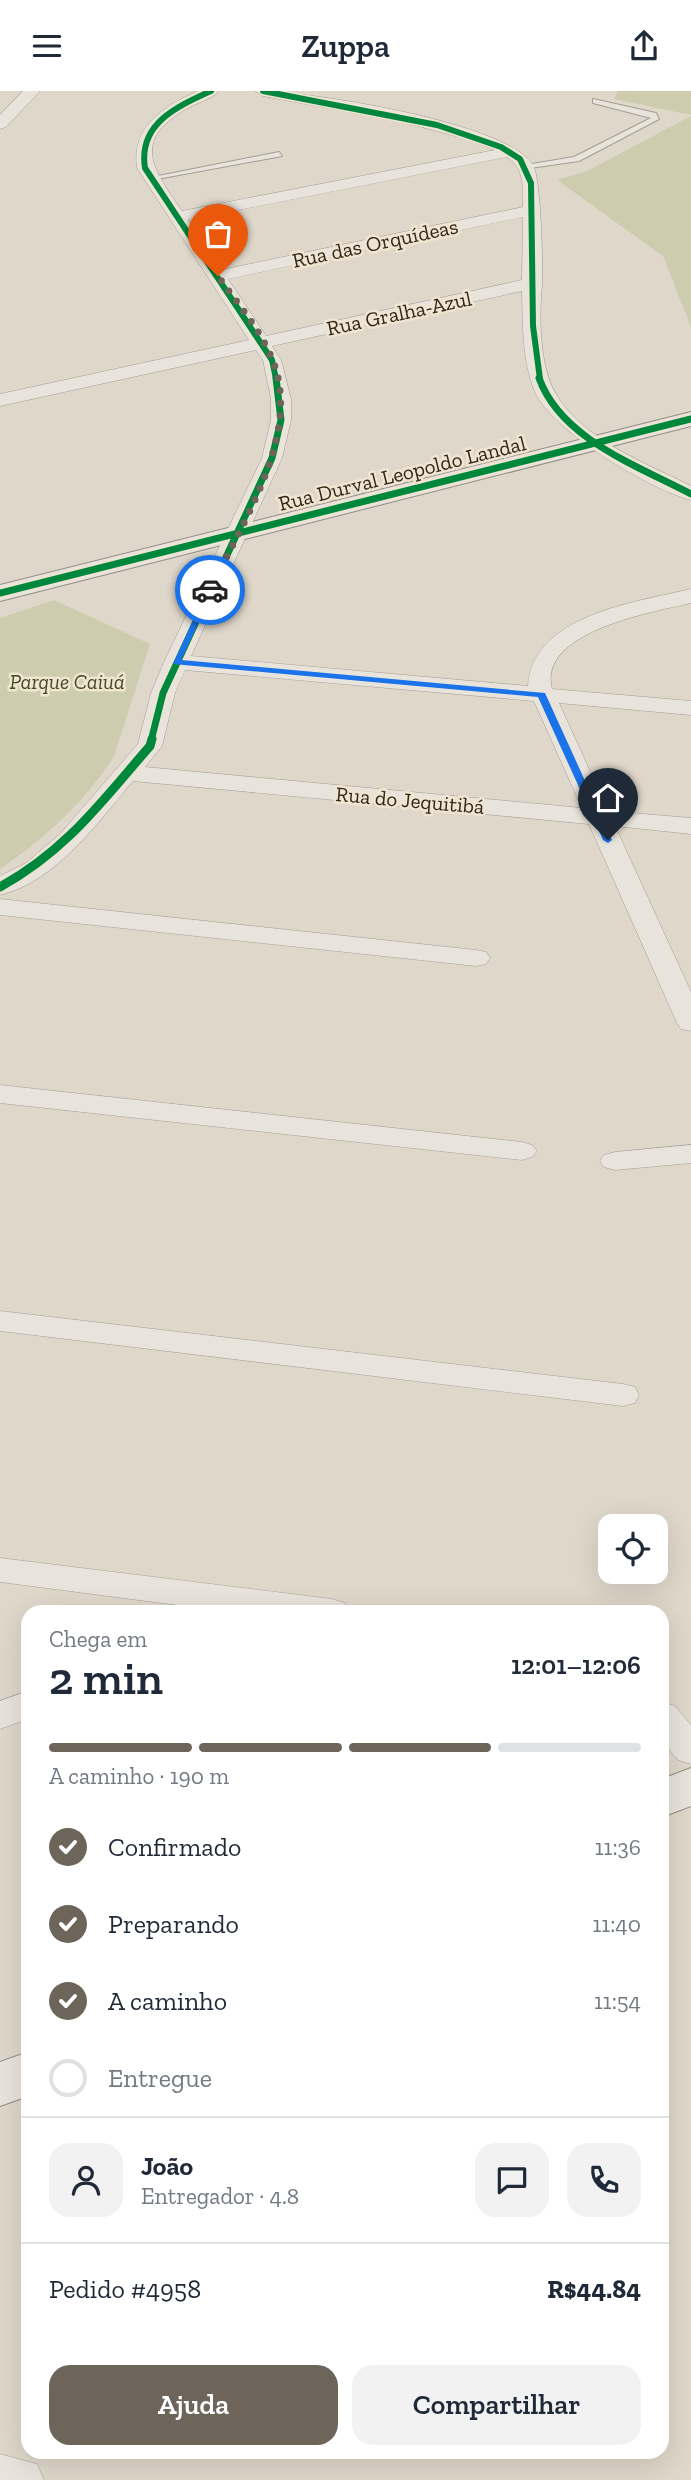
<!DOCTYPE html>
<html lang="pt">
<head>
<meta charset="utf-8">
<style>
	body { margin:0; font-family:"Zilla Slab",serif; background:#f2f2f3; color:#1f2937; height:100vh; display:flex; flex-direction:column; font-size:26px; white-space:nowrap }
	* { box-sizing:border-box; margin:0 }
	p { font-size:23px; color:#747a83 }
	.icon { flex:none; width:38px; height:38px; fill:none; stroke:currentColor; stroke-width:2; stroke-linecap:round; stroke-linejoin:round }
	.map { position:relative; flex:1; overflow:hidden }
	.side { position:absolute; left:21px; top:1514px; width:648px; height:854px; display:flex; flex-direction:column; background:#fff; border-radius:21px; box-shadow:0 7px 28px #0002 }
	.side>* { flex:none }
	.tools { position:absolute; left:598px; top:1423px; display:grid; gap:14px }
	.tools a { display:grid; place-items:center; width:70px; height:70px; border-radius:14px; background:#fff; box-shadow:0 7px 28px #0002; font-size:35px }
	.pin { position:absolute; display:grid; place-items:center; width:60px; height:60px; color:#fff; margin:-72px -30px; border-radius:50% 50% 50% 0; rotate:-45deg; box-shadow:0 0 7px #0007 }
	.pin .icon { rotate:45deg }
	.courier { position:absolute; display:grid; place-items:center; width:70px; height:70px; margin:-35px; border:5px solid #1a73e8; border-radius:50%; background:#fff; color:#222; box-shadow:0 2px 9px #0007 }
	.head em { font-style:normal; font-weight:600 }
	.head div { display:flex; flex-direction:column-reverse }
	.head { display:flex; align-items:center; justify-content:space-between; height:119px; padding:0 28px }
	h1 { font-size:46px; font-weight:600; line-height:52px }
	.bar { display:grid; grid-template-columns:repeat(4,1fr); gap:10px 7px; align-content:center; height:84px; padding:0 28px }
	.bar i { height:9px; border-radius:5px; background:#e0e1e3 }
	.bar .selected { background:#6d645a }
	.bar p { grid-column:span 4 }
	.line { display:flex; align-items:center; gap:18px; padding:0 28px; border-top:2px solid #e0e1e3 }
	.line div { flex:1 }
	.round { display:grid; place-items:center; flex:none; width:74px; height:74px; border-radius:21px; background:#f2f2f3 }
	ol { padding:0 28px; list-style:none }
	li { display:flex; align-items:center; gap:21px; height:77px }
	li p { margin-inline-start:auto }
	li .icon { padding:7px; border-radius:50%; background:#6d645a; color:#fff; stroke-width:4 }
	li:last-child { color:#747a83 }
	li i { width:38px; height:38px; border:4px solid #e0e1e3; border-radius:50% }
	.button { display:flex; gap:14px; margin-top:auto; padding:14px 28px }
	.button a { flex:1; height:80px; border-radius:21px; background:#6d645a; color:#fff; font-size:28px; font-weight:600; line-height:80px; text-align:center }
	.button a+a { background:#f2f2f3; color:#1f2937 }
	header { display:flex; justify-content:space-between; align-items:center; height:91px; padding:0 28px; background:#fff; font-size:32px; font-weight:600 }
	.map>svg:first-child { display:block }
	.green { fill:#ceccae }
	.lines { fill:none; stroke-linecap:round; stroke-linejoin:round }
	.lane-casing { stroke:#a49d94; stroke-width:2 }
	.street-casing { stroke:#a49d94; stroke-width:1 }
	.secondary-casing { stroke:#938c84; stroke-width:2 }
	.lane { fill:#e8e3db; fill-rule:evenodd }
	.street { fill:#e8e3db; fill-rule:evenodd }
	.secondary { fill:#e8e3db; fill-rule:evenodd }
	.cycleway-far2-casing { stroke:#efe5d0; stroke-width:9 }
	.cycleway-far1-casing { stroke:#efe5d0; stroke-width:10 }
	.cycleway-casing { stroke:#efe5d0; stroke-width:12 }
	.cycleway-far2 { stroke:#00873e; stroke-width:6 }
	.cycleway-far1 { stroke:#00873e; stroke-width:7 }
	.cycleway { stroke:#00873e; stroke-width:9 }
	.route { fill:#1a73e8 }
	.done { stroke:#6d645a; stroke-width:7; stroke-dasharray:0 12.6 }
	.labels { text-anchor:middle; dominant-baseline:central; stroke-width:5; stroke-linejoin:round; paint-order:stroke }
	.far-street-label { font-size:21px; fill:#30261e; stroke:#efe5d0 }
	.far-park-label { font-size:21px; font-style:italic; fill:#434a27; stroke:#efe5d0 }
</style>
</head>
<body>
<header><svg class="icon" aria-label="menu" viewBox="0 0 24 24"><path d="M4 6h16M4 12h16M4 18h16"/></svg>Zuppa<svg class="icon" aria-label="share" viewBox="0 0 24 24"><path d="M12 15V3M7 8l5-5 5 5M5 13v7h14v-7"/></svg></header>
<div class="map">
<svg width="691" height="2389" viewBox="0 0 691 2389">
	<rect width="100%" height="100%" fill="#dfd7ca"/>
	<path class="green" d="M618,0H691V24L614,8Z
		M691,25V236L663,165L557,89L587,80Z
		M54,509L150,553L114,665C87,709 43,749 0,778V527Z"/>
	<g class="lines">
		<defs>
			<path id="lane" d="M593,8L656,22L659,28L579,70L523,78L526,74L574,66L651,27L593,12Z
				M279,61L282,65L152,89L148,87Z"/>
			<path id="street" d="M23,0H40L6,36L0,38V24Z
				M198,0H219C211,9 196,12 186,18C130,51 154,79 182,120L495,59L467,48L399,30L263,5L255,0C307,0 507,31 533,74C541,87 543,177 542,194C539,225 539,275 556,303C583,349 646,372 691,395V409C651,399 552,340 535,301C522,270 523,233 522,200L272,255L281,269L291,308V329L282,367L191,565L528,595C532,524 636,511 691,498V512C654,521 537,540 552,598L691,610V624L559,612L608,720L691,727V743L615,735L691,901V940L681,938L677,932L589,733L133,690C97,732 57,790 0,804V785L26,772L60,743L138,653L151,602L164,571L262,367L271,329V308L263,269L256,259L0,315V303L249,249L137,77C131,35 164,15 198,0ZM507,66C525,78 523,96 523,116L221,179L188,129ZM523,126L522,189L266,245L228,188ZM185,579L534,610L582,717L145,676L162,655L175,602Z
				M0,808L476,859L486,861L490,867L486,873L476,875L0,824Z
				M0,994L522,1051L532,1054L537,1060L532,1066L522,1069L0,1012Z
				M691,1054V1072L615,1079L604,1076L600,1070L604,1064L615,1061Z
				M0,1220L623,1293L635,1296L639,1304L635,1312L623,1315L0,1240Z
				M0,1467L332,1508L345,1512L350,1521H231L0,1491Z
				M28,1600V1628L0,1638V1610Z
				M662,1611L675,1615L691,1634V1673L678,1669L662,1650Z
				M0,2363L37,2373L44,2389H0Z"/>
			<path id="secondary" d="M691,321V335L0,510V494Z
				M691,1677V1715L662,1726V1688Z
				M28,1961V2005L0,2015V1971Z"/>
		</defs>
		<use href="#lane" class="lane-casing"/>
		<use href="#street" class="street-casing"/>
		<use href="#secondary" class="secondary-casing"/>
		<use href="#lane" class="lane"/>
		<use href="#street" class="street"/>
		<use href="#secondary" class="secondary"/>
		<defs>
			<path id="cycleway-far2" d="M211,0C176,16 138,33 145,77L272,269L276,288
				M263,0L437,34L501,56L520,68L531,92L533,235L540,288"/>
			<path id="cycleway-far1" d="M539,287C561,348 638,375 691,403
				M0,502L691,328
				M151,650L163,602L272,367L281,329L276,287"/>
			<path id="cycleway" d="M0,796C66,760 102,710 150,655L152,648"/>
		</defs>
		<use href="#cycleway-far2" class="cycleway-far2-casing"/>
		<use href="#cycleway-far1" class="cycleway-far1-casing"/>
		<use href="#cycleway" class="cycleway-casing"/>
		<use href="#cycleway-far2" class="cycleway-far2"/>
		<use href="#cycleway-far1" class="cycleway-far1"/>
		<use href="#cycleway" class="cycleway"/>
	</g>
	<path class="route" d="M207,498L214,499L181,569L545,602L612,749L608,752L603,749L538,606L173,573Z"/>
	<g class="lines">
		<path class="done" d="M210,499C241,433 302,344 273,270C261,239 237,212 218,185"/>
	</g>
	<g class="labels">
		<g class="far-street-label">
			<text transform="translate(375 152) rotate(-12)">Rua das Orquídeas</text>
			<text transform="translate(399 222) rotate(-12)">Rua Gralha-Azul</text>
			<text transform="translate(402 382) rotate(-14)">Rua Durval Leopoldo Landal</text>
			<text transform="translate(410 709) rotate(5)">Rua do Jequitibá</text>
		</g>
		<g class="far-park-label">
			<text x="67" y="590">Parque Caiuá</text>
		</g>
	</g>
</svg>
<div class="tools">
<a><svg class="icon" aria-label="locate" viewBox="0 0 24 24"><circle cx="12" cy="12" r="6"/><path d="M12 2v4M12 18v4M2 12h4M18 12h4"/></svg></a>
</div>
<div class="pin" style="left:218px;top:185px;background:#ea580c"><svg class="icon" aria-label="bag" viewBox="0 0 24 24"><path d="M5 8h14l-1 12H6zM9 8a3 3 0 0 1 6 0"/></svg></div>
<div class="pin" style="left:608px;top:749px;background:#1f2937"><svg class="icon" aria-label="home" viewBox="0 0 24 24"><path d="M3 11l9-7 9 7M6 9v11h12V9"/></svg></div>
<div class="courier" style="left:210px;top:499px"><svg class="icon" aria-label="car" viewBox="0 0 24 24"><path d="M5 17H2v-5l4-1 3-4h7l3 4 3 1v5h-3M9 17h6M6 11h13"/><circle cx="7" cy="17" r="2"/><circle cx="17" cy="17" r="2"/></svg></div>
<section class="side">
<div class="head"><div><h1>2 min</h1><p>Chega em</p></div><em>12:01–12:06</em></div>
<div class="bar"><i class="selected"></i><i class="selected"></i><i class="selected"></i><i></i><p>A caminho · 190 m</p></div>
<ol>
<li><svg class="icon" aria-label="check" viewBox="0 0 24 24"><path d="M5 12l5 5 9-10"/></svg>Confirmado<p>11:36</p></li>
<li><svg class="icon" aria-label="check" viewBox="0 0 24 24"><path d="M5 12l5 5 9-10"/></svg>Preparando<p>11:40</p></li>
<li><svg class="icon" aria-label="check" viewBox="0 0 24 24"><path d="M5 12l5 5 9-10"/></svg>A caminho<p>11:54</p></li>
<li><i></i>Entregue</li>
</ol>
<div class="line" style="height:126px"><a class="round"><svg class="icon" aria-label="person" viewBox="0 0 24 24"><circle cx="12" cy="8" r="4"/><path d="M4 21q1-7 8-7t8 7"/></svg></a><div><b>João</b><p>Entregador · 4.8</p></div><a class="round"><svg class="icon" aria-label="chat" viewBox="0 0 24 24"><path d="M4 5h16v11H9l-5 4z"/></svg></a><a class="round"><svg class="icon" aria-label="phone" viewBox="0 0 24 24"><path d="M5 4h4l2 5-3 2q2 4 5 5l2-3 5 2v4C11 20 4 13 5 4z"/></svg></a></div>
<div class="line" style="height:91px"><div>Pedido #4958</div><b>R$44.84</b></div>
<div class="button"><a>Ajuda</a><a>Compartilhar</a></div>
</section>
</div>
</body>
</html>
